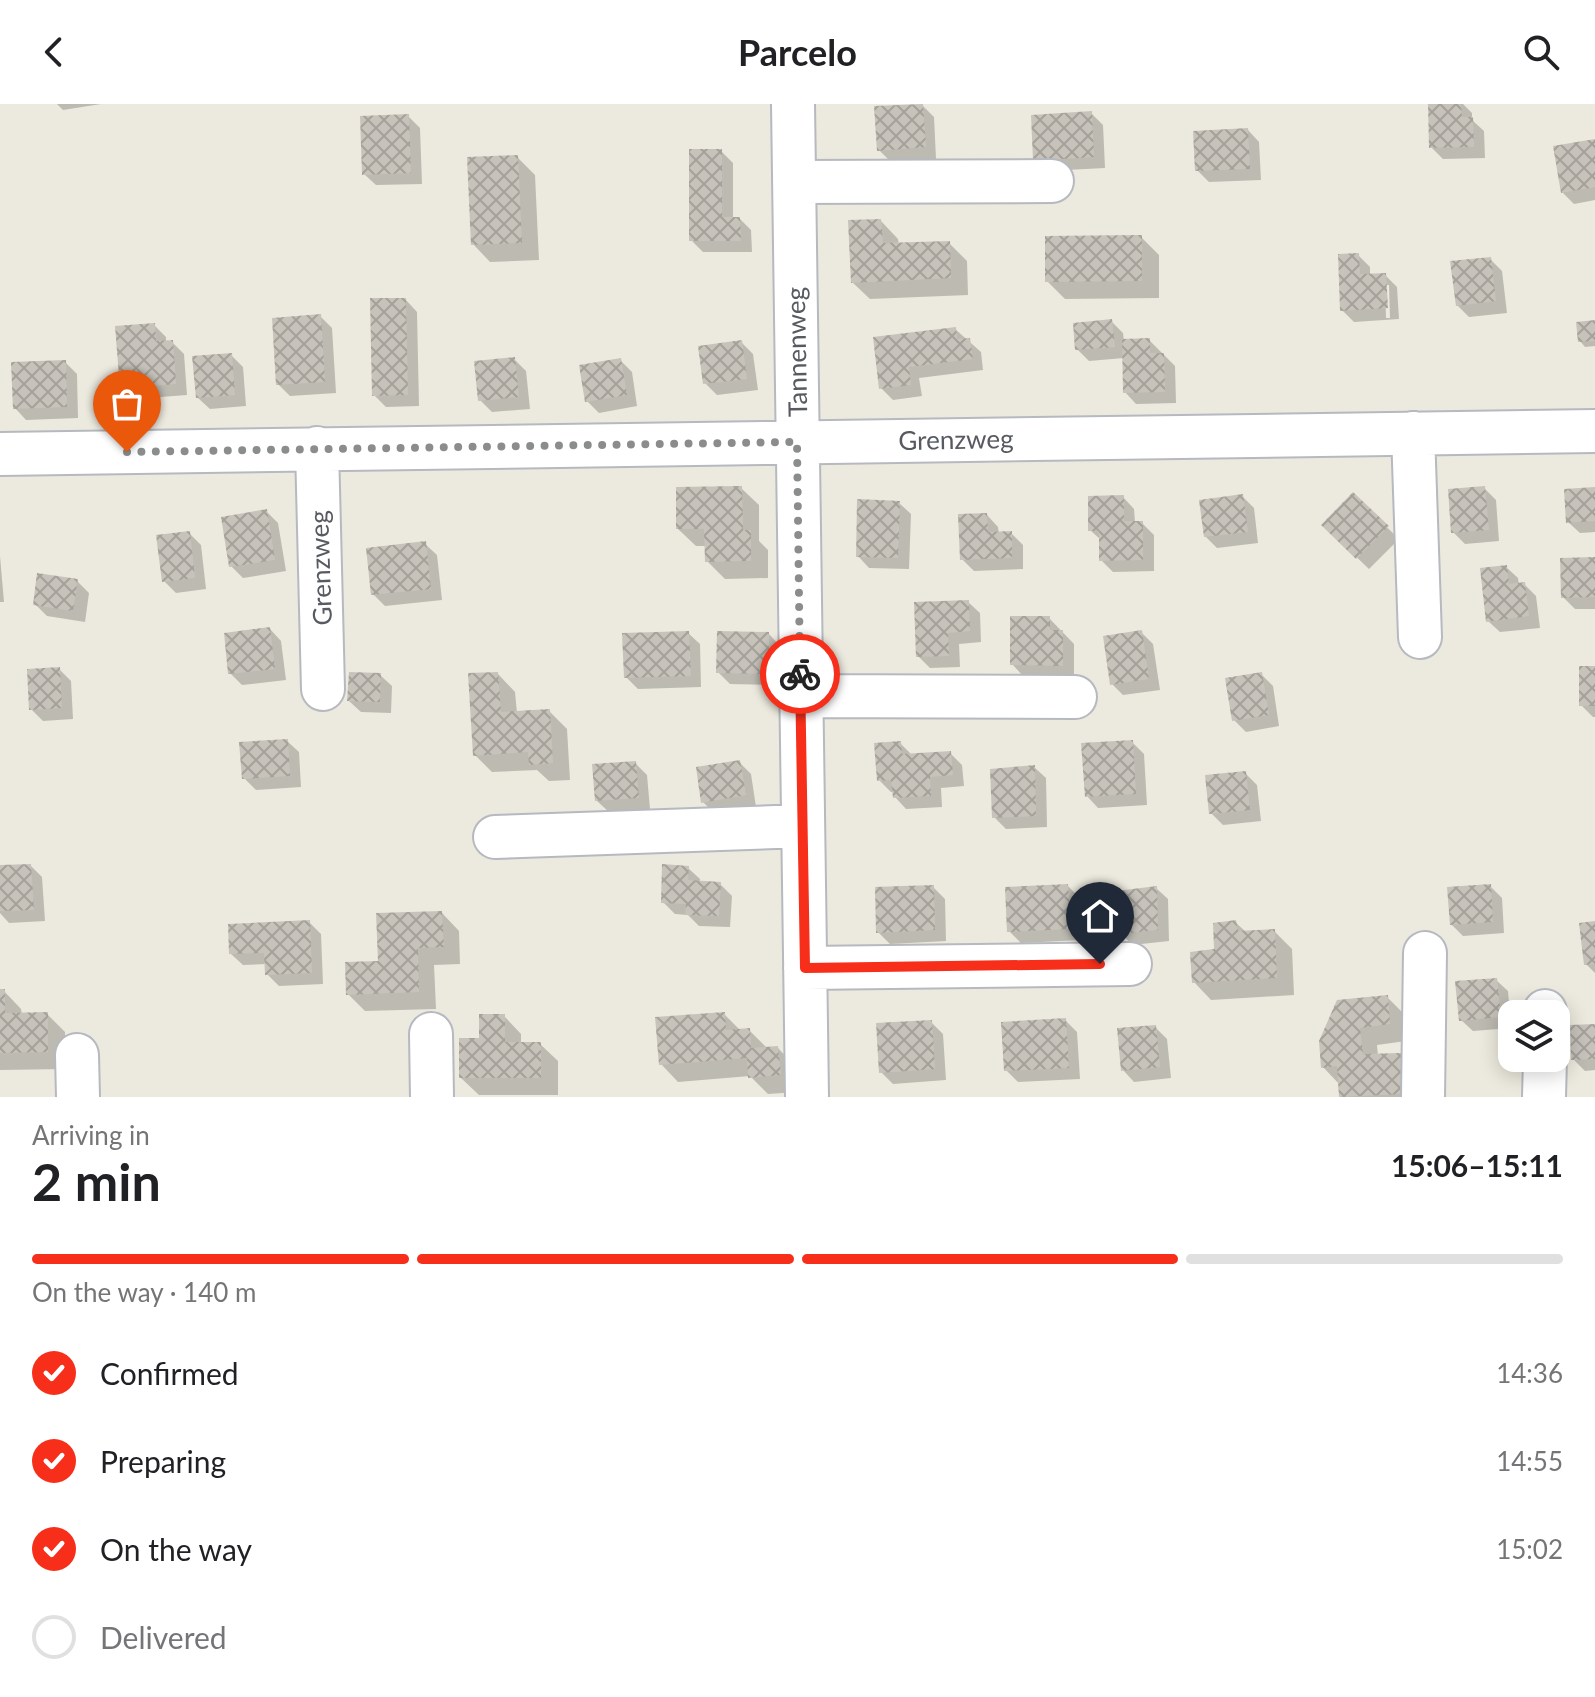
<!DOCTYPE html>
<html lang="en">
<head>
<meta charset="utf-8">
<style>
	body { margin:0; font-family:Lato,sans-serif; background:#f2f2f2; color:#202124; height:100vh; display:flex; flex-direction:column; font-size:30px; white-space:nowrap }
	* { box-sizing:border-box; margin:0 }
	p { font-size:26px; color:#757577 }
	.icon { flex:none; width:44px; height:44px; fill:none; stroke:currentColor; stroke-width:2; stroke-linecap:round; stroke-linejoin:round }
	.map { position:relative; height:993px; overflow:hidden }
	.side { display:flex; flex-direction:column; background:#fff; flex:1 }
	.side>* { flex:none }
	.controls { position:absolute; left:1498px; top:896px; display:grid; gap:16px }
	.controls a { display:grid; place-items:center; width:72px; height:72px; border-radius:16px; background:#fff; box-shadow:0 4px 20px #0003; font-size:40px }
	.pin { position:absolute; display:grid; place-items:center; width:68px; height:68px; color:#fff; margin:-82px -34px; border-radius:50% 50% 50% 0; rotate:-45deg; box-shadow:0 0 8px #0007 }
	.pin .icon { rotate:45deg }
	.courier { position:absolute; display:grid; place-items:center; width:80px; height:80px; margin:-40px; border:6px solid #f62e1a; border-radius:50%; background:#fff; color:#222; box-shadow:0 2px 10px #0007 }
	.head em { font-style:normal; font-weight:700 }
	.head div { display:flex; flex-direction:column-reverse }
	.head { display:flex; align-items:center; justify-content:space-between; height:136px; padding:0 32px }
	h1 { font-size:52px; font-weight:700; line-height:60px }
	.bar { display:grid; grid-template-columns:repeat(4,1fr); gap:12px 8px; align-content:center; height:96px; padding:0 32px }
	.bar i { height:10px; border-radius:6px; background:#e0e0e0 }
	.bar .selected { background:#f62e1a }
	.bar p { grid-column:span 4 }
	ol { padding:0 32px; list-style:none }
	li { display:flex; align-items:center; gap:24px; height:88px }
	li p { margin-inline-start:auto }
	li .icon { padding:8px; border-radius:50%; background:#f62e1a; color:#fff; stroke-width:4 }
	li:last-child { color:#757577 }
	li i { width:44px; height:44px; border:4px solid #e0e0e0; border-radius:50% }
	header { display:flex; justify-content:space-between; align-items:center; height:104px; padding:0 32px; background:#fff; font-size:36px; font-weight:700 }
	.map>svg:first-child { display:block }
	.shadow { fill:#0003; fill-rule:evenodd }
	.building { fill:url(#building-cross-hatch) }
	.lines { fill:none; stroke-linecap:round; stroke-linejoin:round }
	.minor-casing { stroke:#b6b9bf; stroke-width:46 }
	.minor { stroke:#fff; stroke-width:42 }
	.done { stroke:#8b8d8d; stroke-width:8; stroke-dasharray:0 14.4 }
	.route { stroke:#f62e1a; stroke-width:10 }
	.labels { text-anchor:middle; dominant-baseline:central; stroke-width:6; stroke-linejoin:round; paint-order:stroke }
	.street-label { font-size:26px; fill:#575b61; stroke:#fff }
</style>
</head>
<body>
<header><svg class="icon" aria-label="back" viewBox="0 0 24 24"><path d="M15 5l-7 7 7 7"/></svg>Parcelo<svg class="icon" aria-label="search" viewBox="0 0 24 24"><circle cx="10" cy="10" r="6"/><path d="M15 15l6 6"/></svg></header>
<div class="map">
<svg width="1595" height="993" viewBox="0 0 1595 993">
	<defs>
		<pattern id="building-cross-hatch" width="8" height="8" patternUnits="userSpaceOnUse" patternTransform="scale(2)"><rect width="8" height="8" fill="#c7c3bb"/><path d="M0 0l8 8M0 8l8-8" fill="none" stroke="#a4a19b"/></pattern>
	</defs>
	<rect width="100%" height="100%" fill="#ece9de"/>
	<path class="shadow" d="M57,0H101L63,6Z
		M1430,0H1463L1472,9V16L1484,27L1485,54L1443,55L1431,43Z
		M922,1L934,13L936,55L891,58L879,46Z
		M1091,9L1103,21L1105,64L1047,67L1033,13Z
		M408,12L420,24L422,80L376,81L364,70Z
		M1248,26L1259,38L1261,76L1209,78L1197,66Z
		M1595,37V96L1574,100L1562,88Z
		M721,47L733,59V115H740L751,126L752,148H703L691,136Z
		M517,53L535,71L539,156L490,158L473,140Z
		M881,117L898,135L899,141L949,139L967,157L968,191L870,195L852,178Z
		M1141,133L1159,151V194L1065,195L1047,177Z
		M1358,151L1370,163V172L1385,171L1397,183L1399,215L1354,218L1342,206ZM1385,181H1389L1390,214H1386Z
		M1490,155L1502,167L1507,209L1469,213L1457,201Z
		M406,196L417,208L419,302L386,303L374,291Z
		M320,212L332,224L336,289L290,292L278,280Z
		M1111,217L1123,229L1124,237L1149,236L1175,262L1176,299L1136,300L1125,288L1124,254L1089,257L1077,245Z
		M1595,218V242L1585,243L1580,237Z
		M154,221L166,233V239L172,238L184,250L187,291L134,295L122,284Z
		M955,225L981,248L983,266L919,274L922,292L893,296L881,284Z
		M741,238L753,250L758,286L717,291L705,279Z
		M231,251L243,263L246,302L210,305L198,294Z
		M514,255L526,267L530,305L492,308L480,296Z
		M621,257L632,268L637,302L599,309L587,297Z
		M65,258L77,270L78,314L26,316L15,304Z
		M741,384L759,401V437L768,446V474L725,475L707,457V442H696L678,425Z
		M1484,384L1496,396L1499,437L1465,440L1453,428Z
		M1595,385V428L1580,429L1568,418Z
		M1353,390L1399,435L1369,465L1323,421Z
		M1123,393L1134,405L1135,419H1142L1154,431V467L1113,468L1101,456V436L1090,426Z
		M1243,393L1254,404L1258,439L1217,444L1205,432Z
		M899,399L911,410L909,465L869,464L858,452Z
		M266,407L278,419L286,467L243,474L231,462Z
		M987,411L998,423L999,430L1011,429L1023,441V465L974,467L962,455Z
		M189,429L201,441L206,485L176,489L164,477Z
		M425,440L437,451L442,496L385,502L373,490Z
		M0,452L4,498H0Z
		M1595,455V505H1575L1563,493Z
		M1506,463L1518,474L1519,481L1524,480L1536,492L1540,524L1500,528L1488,517Z
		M77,477L89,489L85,518L47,512L35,500Z
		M968,498L980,509L981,538L959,540L960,563L930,564L918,552Z
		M1049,514L1074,540V573L1023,572L1012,560Z
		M270,525L281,537L286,576L242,581L230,569Z
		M1141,528L1153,540L1160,586L1123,591L1112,580Z
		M688,529L700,540L701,583L638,585L626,573Z
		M769,530L780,542V581L730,580L718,568Z
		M1595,564V613H1593L1581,601Z
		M59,565L71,577L73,615L43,617L31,605Z
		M498,570L515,588L517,609L549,607L567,625L570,676L549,677L537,666L492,668L475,651Z
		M1261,570L1273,582L1279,622L1246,628L1234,616Z
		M380,571L392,582L391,609L361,608L349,597Z
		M287,637L299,648L301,683L256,686L244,674Z
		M1132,638L1144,650L1147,701L1098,704L1087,692Z
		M900,639L913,652L950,649L962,661L964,682L941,684L942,703L906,705L895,693L894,688H891L879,676Z
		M739,658L751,670L756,703L715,710L703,698Z
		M635,659L647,671L650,705L609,708L597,697Z
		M1034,663L1046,674L1047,723L1006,725L994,713Z
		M1245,669L1257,681L1261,717L1223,721L1211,709Z
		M31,762L42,773L45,817L9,819L0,809V763Z
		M688,764L700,775V779L720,780L732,792L730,823L699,822L688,811L675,810L663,798Z
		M1068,782L1079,793L1082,836L1021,839L1009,827Z
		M1490,782L1502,794L1504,829L1463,832L1451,820Z
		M933,783L945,795L946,837L890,840L878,828Z
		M1156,784L1168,795L1169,837L1132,841L1121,829Z
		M442,809L459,827L460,860L434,861L436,905L365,907L348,890L380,859Z
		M309,818L321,830L323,880L279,882L267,870V860L243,861L231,850Z
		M1235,818L1246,828L1274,827L1292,845L1294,891L1211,896L1194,878Z
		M1595,819V869L1586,860Z
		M1496,876L1508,887L1511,924L1473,927L1461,916Z
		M0,887H4L21,905L22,911L47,910L65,928V965L0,966Z
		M1387,893L1405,911L1406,937L1377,941L1378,952L1400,951L1418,969L1419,993H1341L1340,981L1323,963Z
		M724,910L741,927L749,926L768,945L778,944L795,962L797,988L768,990L750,972L678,978L661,960Z
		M504,912L521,930V940H540L558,957V991H479L461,974L481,936Z
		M1066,917L1077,928L1080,975L1018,978L1006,966Z
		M931,918L943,930L946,976L893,980L881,968Z
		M1595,922V966L1585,967L1573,955Z
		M1155,923L1167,935L1171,974L1134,978L1123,966Z"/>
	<path class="building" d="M923,0L926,43L877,47L874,2Z
		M1428,0H1461L1462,13H1473L1474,43L1429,44Z
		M1092,7L1094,53L1033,57L1031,11Z
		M409,10L411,69L362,71L360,12Z
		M1248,24L1250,65L1195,67L1193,27Z
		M1595,35V83L1561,89L1553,42Z
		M689,45H722V113H740L741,137H689Z
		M518,51L522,139L471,141L467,53Z
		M881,115L883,139L950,137L951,174L851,179L848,116Z
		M1142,131V177L1045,178V132Z
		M1359,149L1360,170L1386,169L1388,204L1340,207L1338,150Z
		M1491,153L1496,197L1456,202L1450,157Z
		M370,194H406L408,291L372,292Z
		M321,210L325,278L276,281L272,214Z
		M1112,215L1115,243L1075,246L1073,219Z
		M1595,216V237L1578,238L1576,218Z
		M155,219L156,237L173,236L176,280L120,285L115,222Z
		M956,223L957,235L970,234L973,255L909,263L911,281L879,285L873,233Z
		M1150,234V249H1164L1165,288L1123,289L1122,235Z
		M742,236L747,275L703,280L698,242Z
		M232,249L235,291L196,294L192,252Z
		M515,253L519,293L478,297L474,257Z
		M621,254L627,291L585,298L579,261Z
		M66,256L67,303L13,305L11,258Z
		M742,382L743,426H751V457L705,458L704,425H676V383Z
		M1485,382L1489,426L1451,429L1448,385Z
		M1595,383V417L1566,419L1564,385Z
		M1353,388L1389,422L1356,455L1321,421Z
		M1243,390L1248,428L1204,433L1199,396Z
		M1124,391V417H1143V456L1099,457V427H1088V392Z
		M857,395L900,397L898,454L856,453Z
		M267,405L275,456L229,463L221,413Z
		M987,409L988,428L1012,427V454L960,456L958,410Z
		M190,427L195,474L162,478L156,431Z
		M426,437L431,485L371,491L366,444Z
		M1595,453V493L1561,494L1560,454Z
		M1507,461L1509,480L1525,478L1529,512L1486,518L1480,464Z
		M37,469L78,475L73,507L33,501Z
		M969,496L970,527L948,529L949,552L916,553L914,498Z
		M1010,512H1050V526H1063V562L1010,561Z
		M270,523L275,565L228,570L224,529Z
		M1142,526L1149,575L1110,581L1103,532Z
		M689,527L691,572L624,574L622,529Z
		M717,527L769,528V570L716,569Z
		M1579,562H1595V602H1579Z
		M60,563L62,604L29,606L27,565Z
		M349,568L381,569L380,598L347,597Z
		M498,568L501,608L550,605L553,659L529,661L528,648L473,652L468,569Z
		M1262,568L1269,611L1232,617L1225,574Z
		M288,635L290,672L242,675L239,638Z
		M1133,636L1136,690L1085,693L1081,639Z
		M901,637L902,650L951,647L953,671L930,673L931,692L893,694L891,676L877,677L874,639Z
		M740,656L746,691L701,699L696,663Z
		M636,657L639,694L595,697L592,660Z
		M1035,661L1036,712L992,714L990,665Z
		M1246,667L1250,706L1209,710L1205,671Z
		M31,760L34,806L0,807V761Z
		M662,760L689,762L688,776L721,778L719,812L685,811L686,800L661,799Z
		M1068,780L1071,825L1007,828L1005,783Z
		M1491,780L1493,818L1450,821L1447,783Z
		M934,781L935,826L876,829L875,783Z
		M1157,782L1158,826L1119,830L1116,787Z
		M442,807L444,843L418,844L419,888L346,891L345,858L378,857L376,809Z
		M310,816L312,869L265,871L264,849L229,850L228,820Z
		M1236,816L1238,827L1275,825L1277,874L1192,879L1190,848L1214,845L1213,819Z
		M1595,817V860L1584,861L1579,819Z
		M1497,874L1501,913L1459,917L1455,877Z
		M0,885H5V909L48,908V948L0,949Z
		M1388,891L1390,920L1360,924L1363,950L1401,949L1403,990L1339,993L1337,962L1321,964L1319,937L1337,896Z
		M725,908L726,926L750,924L751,944L778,942L781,971L748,974L747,954L659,961L655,913Z
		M479,910H505V938H541V974H459V934H479Z
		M1066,914L1069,964L1004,967L1001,918Z
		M932,916L935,965L879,969L876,919Z
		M1595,920V955L1571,956L1570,921Z
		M1156,921L1160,963L1121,967L1117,924Z"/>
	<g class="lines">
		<defs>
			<path id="minor" d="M793,0L807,993
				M794,78L1052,77
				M1413,329L1420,533
				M317,344L323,585
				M0,350L1595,327
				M801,592L1075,593
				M495,733L803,722
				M805,864L1130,860
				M1545,910V907
				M431,930L432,993
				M77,951L78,993
				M1423,993L1425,849
				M1544,993L1545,954"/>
		</defs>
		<use href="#minor" class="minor-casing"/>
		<use href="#minor" class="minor"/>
	</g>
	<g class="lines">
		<path class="done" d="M127,348L797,338L800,570"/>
		<path class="route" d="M800,570L805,864L1100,860"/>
	</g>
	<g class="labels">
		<g class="street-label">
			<text transform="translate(796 248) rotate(-91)">Tannenweg</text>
			<text transform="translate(956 335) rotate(-1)">Grenzweg</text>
			<text transform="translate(320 464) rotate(-92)">Grenzweg</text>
		</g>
	</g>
</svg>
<div class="controls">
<a><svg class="icon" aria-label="layers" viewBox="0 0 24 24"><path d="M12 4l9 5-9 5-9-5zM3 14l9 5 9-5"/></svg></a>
</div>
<div class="pin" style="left:127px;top:348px;background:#ea580c"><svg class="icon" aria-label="bag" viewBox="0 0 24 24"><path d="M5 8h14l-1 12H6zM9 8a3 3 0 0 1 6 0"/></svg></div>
<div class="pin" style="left:1100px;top:860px;background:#1f2937"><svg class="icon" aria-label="home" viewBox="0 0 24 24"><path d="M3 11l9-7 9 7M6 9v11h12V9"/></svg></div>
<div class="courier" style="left:800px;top:570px"><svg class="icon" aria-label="bike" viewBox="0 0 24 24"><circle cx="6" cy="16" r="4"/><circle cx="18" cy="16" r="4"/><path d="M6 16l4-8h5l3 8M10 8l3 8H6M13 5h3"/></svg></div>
</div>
<section class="side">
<div class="head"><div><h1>2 min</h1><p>Arriving in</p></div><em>15:06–15:11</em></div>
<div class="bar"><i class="selected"></i><i class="selected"></i><i class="selected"></i><i></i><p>On the way · 140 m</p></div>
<ol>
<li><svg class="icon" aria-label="check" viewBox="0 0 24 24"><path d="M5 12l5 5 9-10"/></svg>Confirmed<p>14:36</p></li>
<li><svg class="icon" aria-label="check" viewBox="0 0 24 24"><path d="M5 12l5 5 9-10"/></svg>Preparing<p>14:55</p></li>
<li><svg class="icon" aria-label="check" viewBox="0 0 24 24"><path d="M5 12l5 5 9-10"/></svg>On the way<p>15:02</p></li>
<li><i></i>Delivered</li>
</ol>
</section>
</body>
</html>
